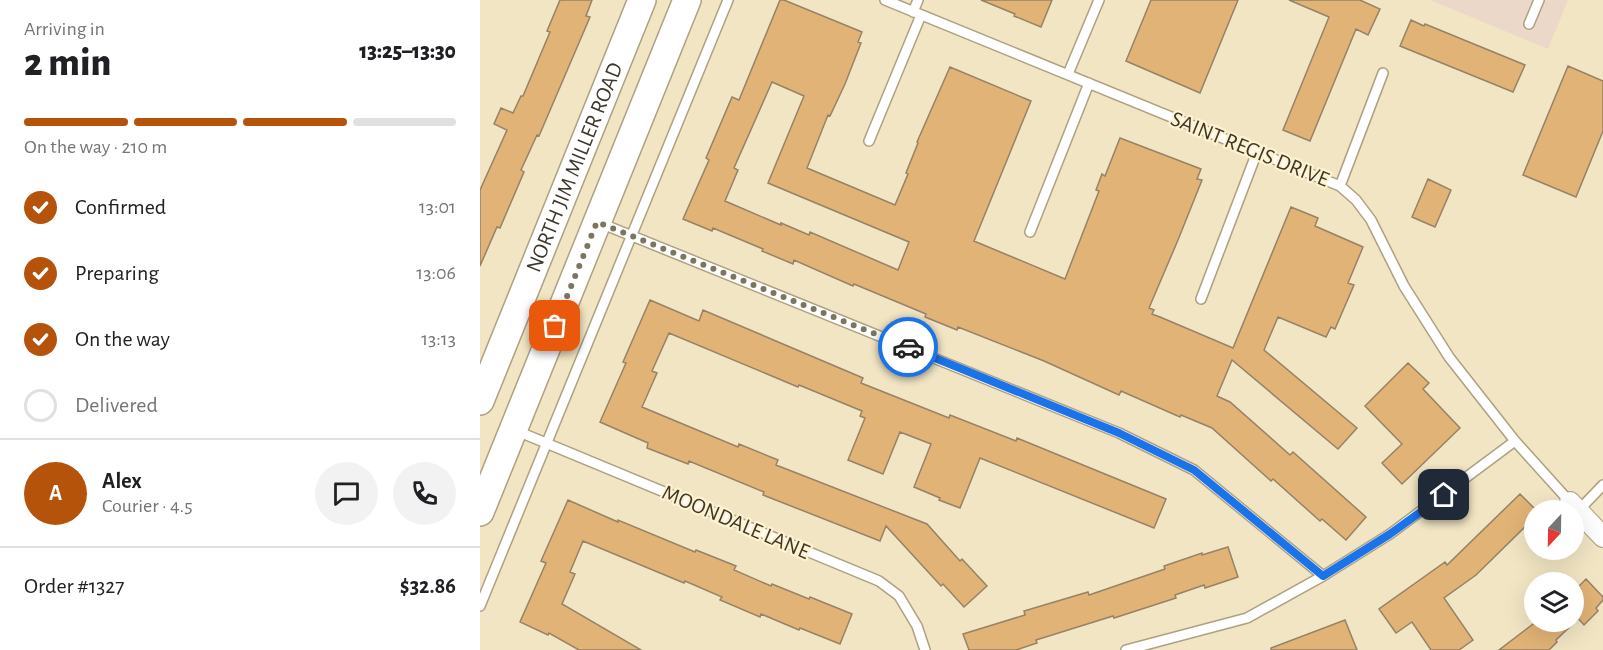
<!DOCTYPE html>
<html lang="en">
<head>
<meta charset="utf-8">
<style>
	body { margin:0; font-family:"Alegreya Sans",sans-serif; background:#f2f2f2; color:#202124; height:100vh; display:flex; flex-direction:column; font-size:22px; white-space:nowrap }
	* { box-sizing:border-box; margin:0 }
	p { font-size:20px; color:#757577 }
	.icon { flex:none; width:33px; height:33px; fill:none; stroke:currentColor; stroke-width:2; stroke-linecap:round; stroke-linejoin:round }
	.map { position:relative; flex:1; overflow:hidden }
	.sheet { display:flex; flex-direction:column; background:#fff; width:480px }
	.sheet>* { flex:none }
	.needle { width:39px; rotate:202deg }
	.controls { position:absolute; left:1044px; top:500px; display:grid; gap:12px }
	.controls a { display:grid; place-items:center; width:60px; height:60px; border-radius:50%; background:#fff; box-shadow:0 6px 24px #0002; font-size:30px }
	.pin { position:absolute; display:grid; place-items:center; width:51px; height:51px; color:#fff; margin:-26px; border-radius:12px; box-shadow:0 3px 9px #0006 }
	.courier { position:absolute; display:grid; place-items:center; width:60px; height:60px; margin:-30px; border:4px solid #1a73e8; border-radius:50%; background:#fff; color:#222; box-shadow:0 2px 8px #0007 }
	.summary em { font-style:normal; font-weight:800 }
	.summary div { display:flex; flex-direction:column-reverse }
	.summary { display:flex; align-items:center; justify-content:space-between; height:102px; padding:0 24px }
	h1 { font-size:39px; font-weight:800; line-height:45px }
	.bar { display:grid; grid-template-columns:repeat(4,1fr); gap:9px 6px; align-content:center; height:72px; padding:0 24px }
	.bar i { height:8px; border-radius:4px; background:#e0e0e0 }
	.bar .active { background:#b45309 }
	.bar p { grid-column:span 4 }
	.line { display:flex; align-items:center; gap:15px; padding:0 24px; border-top:2px solid #e0e0e0 }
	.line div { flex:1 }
	.round { display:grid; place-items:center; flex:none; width:63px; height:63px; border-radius:32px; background:#f2f2f2 }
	ol { padding:0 24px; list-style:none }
	li { display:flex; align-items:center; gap:18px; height:66px }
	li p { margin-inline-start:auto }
	li .icon { padding:6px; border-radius:50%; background:#b45309; color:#fff; stroke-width:4 }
	li:last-child { color:#757577 }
	li i { width:33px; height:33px; border:3px solid #e0e0e0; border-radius:50% }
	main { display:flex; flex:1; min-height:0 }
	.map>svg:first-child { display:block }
	.commercial { fill:#ebd8c8 }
	.building { fill:#e1b376; stroke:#978267; stroke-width:1.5; fill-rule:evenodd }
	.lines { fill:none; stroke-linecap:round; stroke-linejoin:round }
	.lane-casing { stroke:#ada182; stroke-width:12 }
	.street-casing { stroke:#ada182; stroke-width:22 }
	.secondary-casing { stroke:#ada182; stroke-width:30 }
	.lane { stroke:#fff; stroke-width:9 }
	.street { stroke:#fff; stroke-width:20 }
	.secondary { stroke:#fff; stroke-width:27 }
	.done { stroke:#7c7560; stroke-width:6; stroke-dasharray:0 10.8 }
	.route { stroke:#1a73e8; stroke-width:8 }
	.labels { text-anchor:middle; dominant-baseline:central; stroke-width:4.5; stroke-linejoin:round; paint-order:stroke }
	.street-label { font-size:22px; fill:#3d382b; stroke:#fff2d0 }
</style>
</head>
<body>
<main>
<section class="sheet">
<div class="summary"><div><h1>2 min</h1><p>Arriving in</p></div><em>13:25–13:30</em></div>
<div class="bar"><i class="active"></i><i class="active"></i><i class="active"></i><i></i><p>On the way · 210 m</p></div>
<ol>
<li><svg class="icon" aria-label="check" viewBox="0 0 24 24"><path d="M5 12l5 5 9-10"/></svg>Confirmed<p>13:01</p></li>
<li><svg class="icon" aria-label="check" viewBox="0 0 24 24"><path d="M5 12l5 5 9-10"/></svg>Preparing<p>13:06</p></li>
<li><svg class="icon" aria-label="check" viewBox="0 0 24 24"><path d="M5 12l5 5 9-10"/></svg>On the way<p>13:13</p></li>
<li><i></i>Delivered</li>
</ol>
<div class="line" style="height:108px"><b class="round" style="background:#b45309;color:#fff">A</b><div><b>Alex</b><p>Courier · 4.5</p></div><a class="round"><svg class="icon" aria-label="chat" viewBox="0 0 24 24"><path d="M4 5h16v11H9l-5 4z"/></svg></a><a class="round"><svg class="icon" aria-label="phone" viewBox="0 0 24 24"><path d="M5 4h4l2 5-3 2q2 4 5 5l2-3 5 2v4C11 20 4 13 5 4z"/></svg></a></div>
<div class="line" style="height:78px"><div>Order #1327</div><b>$32.86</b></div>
</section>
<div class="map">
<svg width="1123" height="650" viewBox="0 0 1123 650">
	<rect width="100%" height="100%" fill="#f1e5c3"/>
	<path class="commercial" d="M950,0H1088L1068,49Z"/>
	<path class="building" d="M80,0H112L106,16L110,17L59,136L57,135L41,170L44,172L20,228L17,227L0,266V190L27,130L14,124L21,108L33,113L41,96H43L70,32L67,31Z
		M300,0H304L382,32L378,42L381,43L365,84L350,116L348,115L327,168L415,205L428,174L426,173L438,143L437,142L470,67L551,101L494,241L585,279L619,191L616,190L622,174L625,176L640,138L721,169L717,179L722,180L698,240L669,308L674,310L672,314L680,317L753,348L811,207L838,218L835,226L883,247L868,283L874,285L855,329L851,327L846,337L798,317L784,350L877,428L858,449L752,360L737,396L750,402L810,455L813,452L886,517L866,540L842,519L840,521L793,479L791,481L732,428L701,415L700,417L641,391L639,395L564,361L478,327L477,330L445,317L446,314L374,284L373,286L314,260L313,264L282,251L283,249L233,228L232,231L203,219L229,160L226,158L252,97L259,100ZM292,82L324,96L288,183L429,242L418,270L330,232L329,235L301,223V225L245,201L258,170L254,168Z
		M501,0H572L561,27L534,16L535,14Z
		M671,0H758L720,93L646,61Z
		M809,0H880L900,9L888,35L876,29L830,141L803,130L849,17Z
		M931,20L944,26L945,24L1045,65L1033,92L920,46Z
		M1088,66L1123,81V131L1096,197L1043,175Z
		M948,179L971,190L955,227L932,217Z
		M170,300L219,321L223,310L383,378L381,383L469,418L470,415L536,441L537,438L686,499L674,528L500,458L480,508L459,500L460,498L434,487L451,444L420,432L403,474L368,460L385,418L380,416L382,411L319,385L318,387L189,333L172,371L177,373L162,407L258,447L259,444L298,460L296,465L447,524L480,561L482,559L507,586L484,607L463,584L461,586L406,526L400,541L283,495L284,492L209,461L208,464L167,448L168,443L120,422L146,363L143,362Z
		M928,363L949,383L943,389L980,428L922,484L902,463L922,444L885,406Z
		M1040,494L1056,510H1054V518L996,575L964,598L993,640L979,650H951L932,622L916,633L899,609L965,562L967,565Z
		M88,500L138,522V520L215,552L216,550L256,566L254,570L291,586L292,584L329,599L330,597L372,614L360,644L320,628L319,630L281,614L280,617L240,600L242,597L205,581L204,583L103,541L90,572L95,574L82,604L161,650H99L69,633L68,635L40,622L66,563L61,561Z
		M748,547L758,577L725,588L724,585L695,595L696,598L634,618L633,616L556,640L557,643L536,650H489L483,634L545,615L544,611L608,592L609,595L685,569L684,566L722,553V555Z
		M1106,579L1123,597V600L1116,608L1118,611L1104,625L1094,614V591Z
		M865,620L877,650H791V648Z
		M1057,621H1096L1076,640L1077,642L1069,650H1019Z"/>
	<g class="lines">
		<defs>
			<path id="lane" d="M405,0L860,186L876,200L891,220L924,286L969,357L1035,441L1090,502
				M433,12L438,0
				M1049,24L1059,0
				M588,74L619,0
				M389,141L441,15
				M860,186L903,73
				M120,223L639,433L714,470L843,576
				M550,232L609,83
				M721,299L777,152
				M37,431L399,581L419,596L437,626L445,650
				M1098,511L1123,485
				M0,606L248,0
				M646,650L767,618L843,576L910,534L1035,441"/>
			<path id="street" d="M1090,502L1123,537"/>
			<g id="secondary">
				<path id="s1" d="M0,401L162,0"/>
				<path d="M0,512L207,0"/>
			</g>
		</defs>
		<use href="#lane" class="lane-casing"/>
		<use href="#street" class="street-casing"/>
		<use href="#secondary" class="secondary-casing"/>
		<use href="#lane" class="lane"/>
		<use href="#street" class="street"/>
		<use href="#secondary" class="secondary"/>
	</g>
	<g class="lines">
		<path class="done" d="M75,326L117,222L428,347"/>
		<path class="route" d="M428,347L639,433L714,470L843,576L910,534L964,495"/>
	</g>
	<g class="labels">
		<g class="street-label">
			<text transform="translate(770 149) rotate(22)">SAINT REGIS DRIVE</text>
			<text stroke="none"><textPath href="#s1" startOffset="252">NORTH JIM MILLER ROAD</textPath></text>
			<text transform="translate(256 522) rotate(23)">MOONDALE LANE</text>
		</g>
	</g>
</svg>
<div class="controls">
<a><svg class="needle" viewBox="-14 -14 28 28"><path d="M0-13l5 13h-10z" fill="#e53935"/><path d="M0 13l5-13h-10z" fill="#757577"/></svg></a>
<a><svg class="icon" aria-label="layers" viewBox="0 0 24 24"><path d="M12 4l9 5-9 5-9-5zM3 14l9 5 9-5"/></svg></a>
</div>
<div class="pin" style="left:75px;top:326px;background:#ea580c"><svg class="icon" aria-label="bag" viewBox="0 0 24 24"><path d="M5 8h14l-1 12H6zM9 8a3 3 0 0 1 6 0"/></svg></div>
<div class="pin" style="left:964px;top:495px;background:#1f2937"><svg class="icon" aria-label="home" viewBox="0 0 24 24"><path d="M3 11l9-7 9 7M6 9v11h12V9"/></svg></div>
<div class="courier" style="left:428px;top:347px"><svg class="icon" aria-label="car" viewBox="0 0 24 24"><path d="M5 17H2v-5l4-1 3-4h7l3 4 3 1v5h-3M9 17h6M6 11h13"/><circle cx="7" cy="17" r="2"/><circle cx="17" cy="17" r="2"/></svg></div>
</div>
</main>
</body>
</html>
